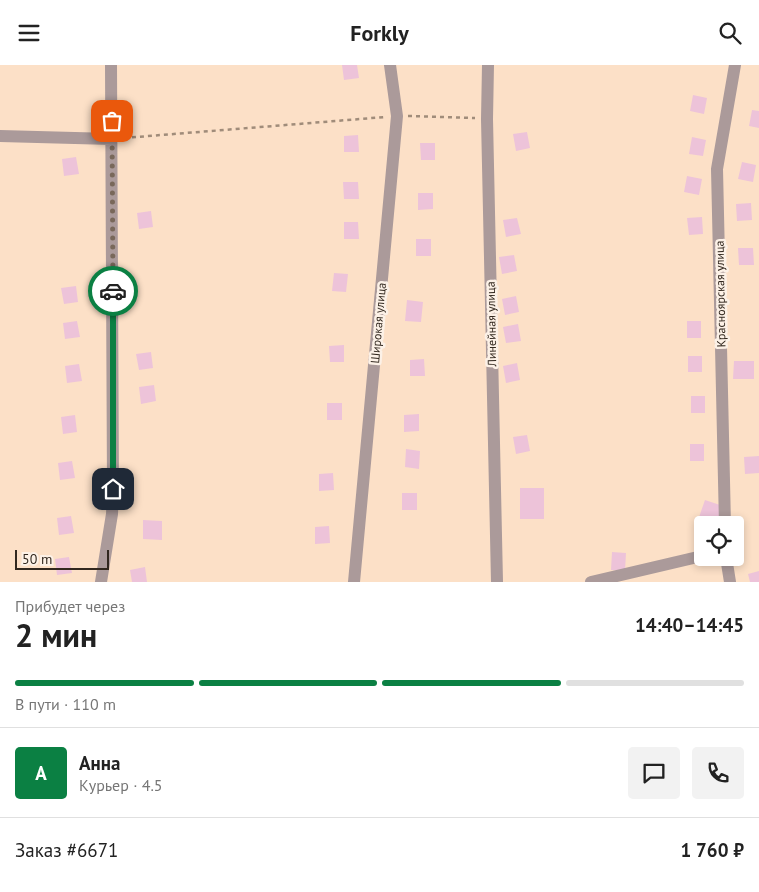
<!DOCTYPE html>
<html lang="ru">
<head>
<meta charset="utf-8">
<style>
	body { margin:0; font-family:"PT Sans",sans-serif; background:#f2f2f2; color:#222; height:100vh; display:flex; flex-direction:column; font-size:19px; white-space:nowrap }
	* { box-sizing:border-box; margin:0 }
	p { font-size:16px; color:#767676 }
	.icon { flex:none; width:28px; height:28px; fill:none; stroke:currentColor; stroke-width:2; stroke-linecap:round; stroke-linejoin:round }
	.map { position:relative; height:517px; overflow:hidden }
	.side { display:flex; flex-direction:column; background:#fff; flex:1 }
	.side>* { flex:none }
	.fabs { position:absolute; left:694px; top:451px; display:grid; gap:10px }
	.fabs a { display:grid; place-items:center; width:50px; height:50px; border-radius:5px; background:#fff; box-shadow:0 2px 8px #0003; font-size:25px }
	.scale { position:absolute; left:15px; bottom:12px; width:94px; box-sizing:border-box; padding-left:5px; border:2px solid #32281f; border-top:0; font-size:14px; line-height:18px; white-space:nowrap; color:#32281f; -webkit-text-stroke:4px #fcf1e7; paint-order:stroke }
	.pin { position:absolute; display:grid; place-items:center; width:42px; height:42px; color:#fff; margin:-21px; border-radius:10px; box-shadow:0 2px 8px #0006 }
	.courier { position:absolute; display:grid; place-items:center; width:50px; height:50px; margin:-25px; border:4px solid #0b8043; border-radius:50%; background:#fff; color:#222; box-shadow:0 1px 6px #0007 }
	.head em { font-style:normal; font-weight:700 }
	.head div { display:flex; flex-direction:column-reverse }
	.head { display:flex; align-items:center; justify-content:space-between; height:85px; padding:0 15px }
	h1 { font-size:32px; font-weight:700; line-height:38px }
	.bar { display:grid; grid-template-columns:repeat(4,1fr); gap:8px 5px; align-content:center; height:60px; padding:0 15px }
	.bar i { height:6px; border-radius:4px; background:#e0e0e0 }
	.bar .on { background:#0b8043 }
	.bar p { grid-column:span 4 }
	.line { display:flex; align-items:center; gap:12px; padding:0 15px; border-top:1px solid #e0e0e0 }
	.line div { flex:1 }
	.round { display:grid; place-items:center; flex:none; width:52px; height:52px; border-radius:5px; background:#f2f2f2 }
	header { display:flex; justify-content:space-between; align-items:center; height:65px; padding:0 15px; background:#fff; font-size:22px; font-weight:700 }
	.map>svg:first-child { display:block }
	.building { fill:#edc3d9 }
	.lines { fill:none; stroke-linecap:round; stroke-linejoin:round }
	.path { stroke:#a08c7a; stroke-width:2.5; stroke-dasharray:4 4; stroke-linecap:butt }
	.minor { stroke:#ab9a9a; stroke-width:12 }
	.done { stroke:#79685a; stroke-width:5; stroke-dasharray:0 9 }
	.route { stroke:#0b8043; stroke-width:6 }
	.labels { text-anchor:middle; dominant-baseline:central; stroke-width:5; stroke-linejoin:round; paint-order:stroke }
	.street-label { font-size:12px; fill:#32281f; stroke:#fcf1e7 }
</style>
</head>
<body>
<header><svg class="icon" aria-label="menu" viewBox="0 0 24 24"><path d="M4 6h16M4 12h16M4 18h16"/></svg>Forkly<svg class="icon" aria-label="search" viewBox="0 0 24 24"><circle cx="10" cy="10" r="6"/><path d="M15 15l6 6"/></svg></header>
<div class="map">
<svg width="759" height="517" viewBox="0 0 759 517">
	<rect width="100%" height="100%" fill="#fce0c7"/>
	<path class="building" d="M342,0H357L359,13L344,15Z
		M693,30L707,33L704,49L690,46Z
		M752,45L759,46V63L749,61Z
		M527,67L530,83L516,86L513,69Z
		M358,70L359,87H344V71Z
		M692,72L706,75L703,91L689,89Z
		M420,78H435V95H421Z
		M76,92L79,109L64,111L62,94Z
		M742,97L756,100L753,117L738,114Z
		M687,111L702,114L699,130L684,127Z
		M343,117H358L359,134H344Z
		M418,128H433V144L418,145Z
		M751,138L752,155L737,156L736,139Z
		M151,146L153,162L139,164L137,148Z
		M702,152L703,169L689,170L687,153Z
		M517,153L521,169L506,172L503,155Z
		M344,157H358L359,174H344Z
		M416,174H431V191H416Z
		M738,183H753L754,200H739Z
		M514,190L517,206L502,209L499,192Z
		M334,208L348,209L346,227L332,226Z
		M76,221L78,237L64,239L61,223Z
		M516,231L519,247L505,250L502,234Z
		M407,235L423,237L421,257L405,256Z
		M77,256L80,272L65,274L63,258Z
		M687,256H701V273H687Z
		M518,259L521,276L506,278L503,262Z
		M344,280V297H330L329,281Z
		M151,287L153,303L139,305L136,289Z
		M688,291H702V307H688Z
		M424,294L425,311H410V295Z
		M734,296H754V314H733Z
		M517,298L520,315L506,318L503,301Z
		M79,299L82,316L67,318L65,301Z
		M154,320L156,336L141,339L139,322Z
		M691,331H705V348H691Z
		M327,338H342V355H327Z
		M419,349V366L404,367V350Z
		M75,350L77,367L63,369L61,352Z
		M527,370L530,386L516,389L513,372Z
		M690,379H704V396H690Z
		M406,384L420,386L419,404L405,402Z
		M759,391V408L745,409L744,392Z
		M72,396L75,413L60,415L58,398Z
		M333,408L334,425L319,426V409Z
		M520,423H544V454H520Z
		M402,428H417V445H402Z
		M705,435L723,441L716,460L698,455Z
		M71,451L74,468L59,470L57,453Z
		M143,455L162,456V475L143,474Z
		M329,461L330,478L315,479V462Z
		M612,487L626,488L625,506L611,505Z
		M69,492L72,508L57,510L55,494Z
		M145,502L147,517H132L130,505Z
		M759,506V517H750L748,509Z"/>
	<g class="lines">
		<path class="path" d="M408,51L475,53
			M124,73L385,52"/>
		<path class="minor" d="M488,0L487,54L497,517
			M0,71L112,74
			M725,460L717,104L735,0
			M726,492L730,517
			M101,517L112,449L113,424L111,0
			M354,517L397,51L390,0
			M591,517L702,491"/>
	</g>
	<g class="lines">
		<path class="done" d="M112,56L113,226"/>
		<path class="route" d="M113,226V424"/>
	</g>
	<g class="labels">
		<g class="street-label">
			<text transform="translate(720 229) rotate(-91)">Красноярская улица</text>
			<text transform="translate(378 258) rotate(-85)">Широкая улица</text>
			<text transform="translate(491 259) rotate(-91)">Линейная улица</text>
		</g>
	</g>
</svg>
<div class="fabs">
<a><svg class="icon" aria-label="locate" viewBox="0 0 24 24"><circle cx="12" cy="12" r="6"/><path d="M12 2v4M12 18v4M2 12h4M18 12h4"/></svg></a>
</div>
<div class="scale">50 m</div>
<div class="pin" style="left:112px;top:56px;background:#ea580c"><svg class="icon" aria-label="bag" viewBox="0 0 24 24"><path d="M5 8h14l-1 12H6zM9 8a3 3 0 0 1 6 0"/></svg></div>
<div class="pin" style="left:113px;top:424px;background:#1f2937"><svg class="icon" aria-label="home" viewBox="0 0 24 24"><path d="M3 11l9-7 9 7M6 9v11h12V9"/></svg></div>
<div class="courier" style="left:113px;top:226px"><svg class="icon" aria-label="car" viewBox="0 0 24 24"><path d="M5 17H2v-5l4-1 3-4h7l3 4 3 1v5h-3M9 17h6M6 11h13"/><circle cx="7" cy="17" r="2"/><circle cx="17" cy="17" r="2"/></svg></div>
</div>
<section class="side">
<div class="head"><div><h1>2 мин</h1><p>Прибудет через</p></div><em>14:40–14:45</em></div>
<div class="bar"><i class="on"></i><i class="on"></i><i class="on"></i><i></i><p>В пути · 110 m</p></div>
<div class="line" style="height:90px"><b class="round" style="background:#0b8043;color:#fff">А</b><div><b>Анна</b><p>Курьер · 4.5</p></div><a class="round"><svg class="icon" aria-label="chat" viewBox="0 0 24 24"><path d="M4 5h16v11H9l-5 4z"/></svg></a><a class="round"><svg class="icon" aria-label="phone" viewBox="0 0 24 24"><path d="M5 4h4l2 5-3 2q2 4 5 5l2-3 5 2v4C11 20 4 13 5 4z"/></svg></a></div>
<div class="line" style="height:65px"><div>Заказ #6671</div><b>1 760 ₽</b></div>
</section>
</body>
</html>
